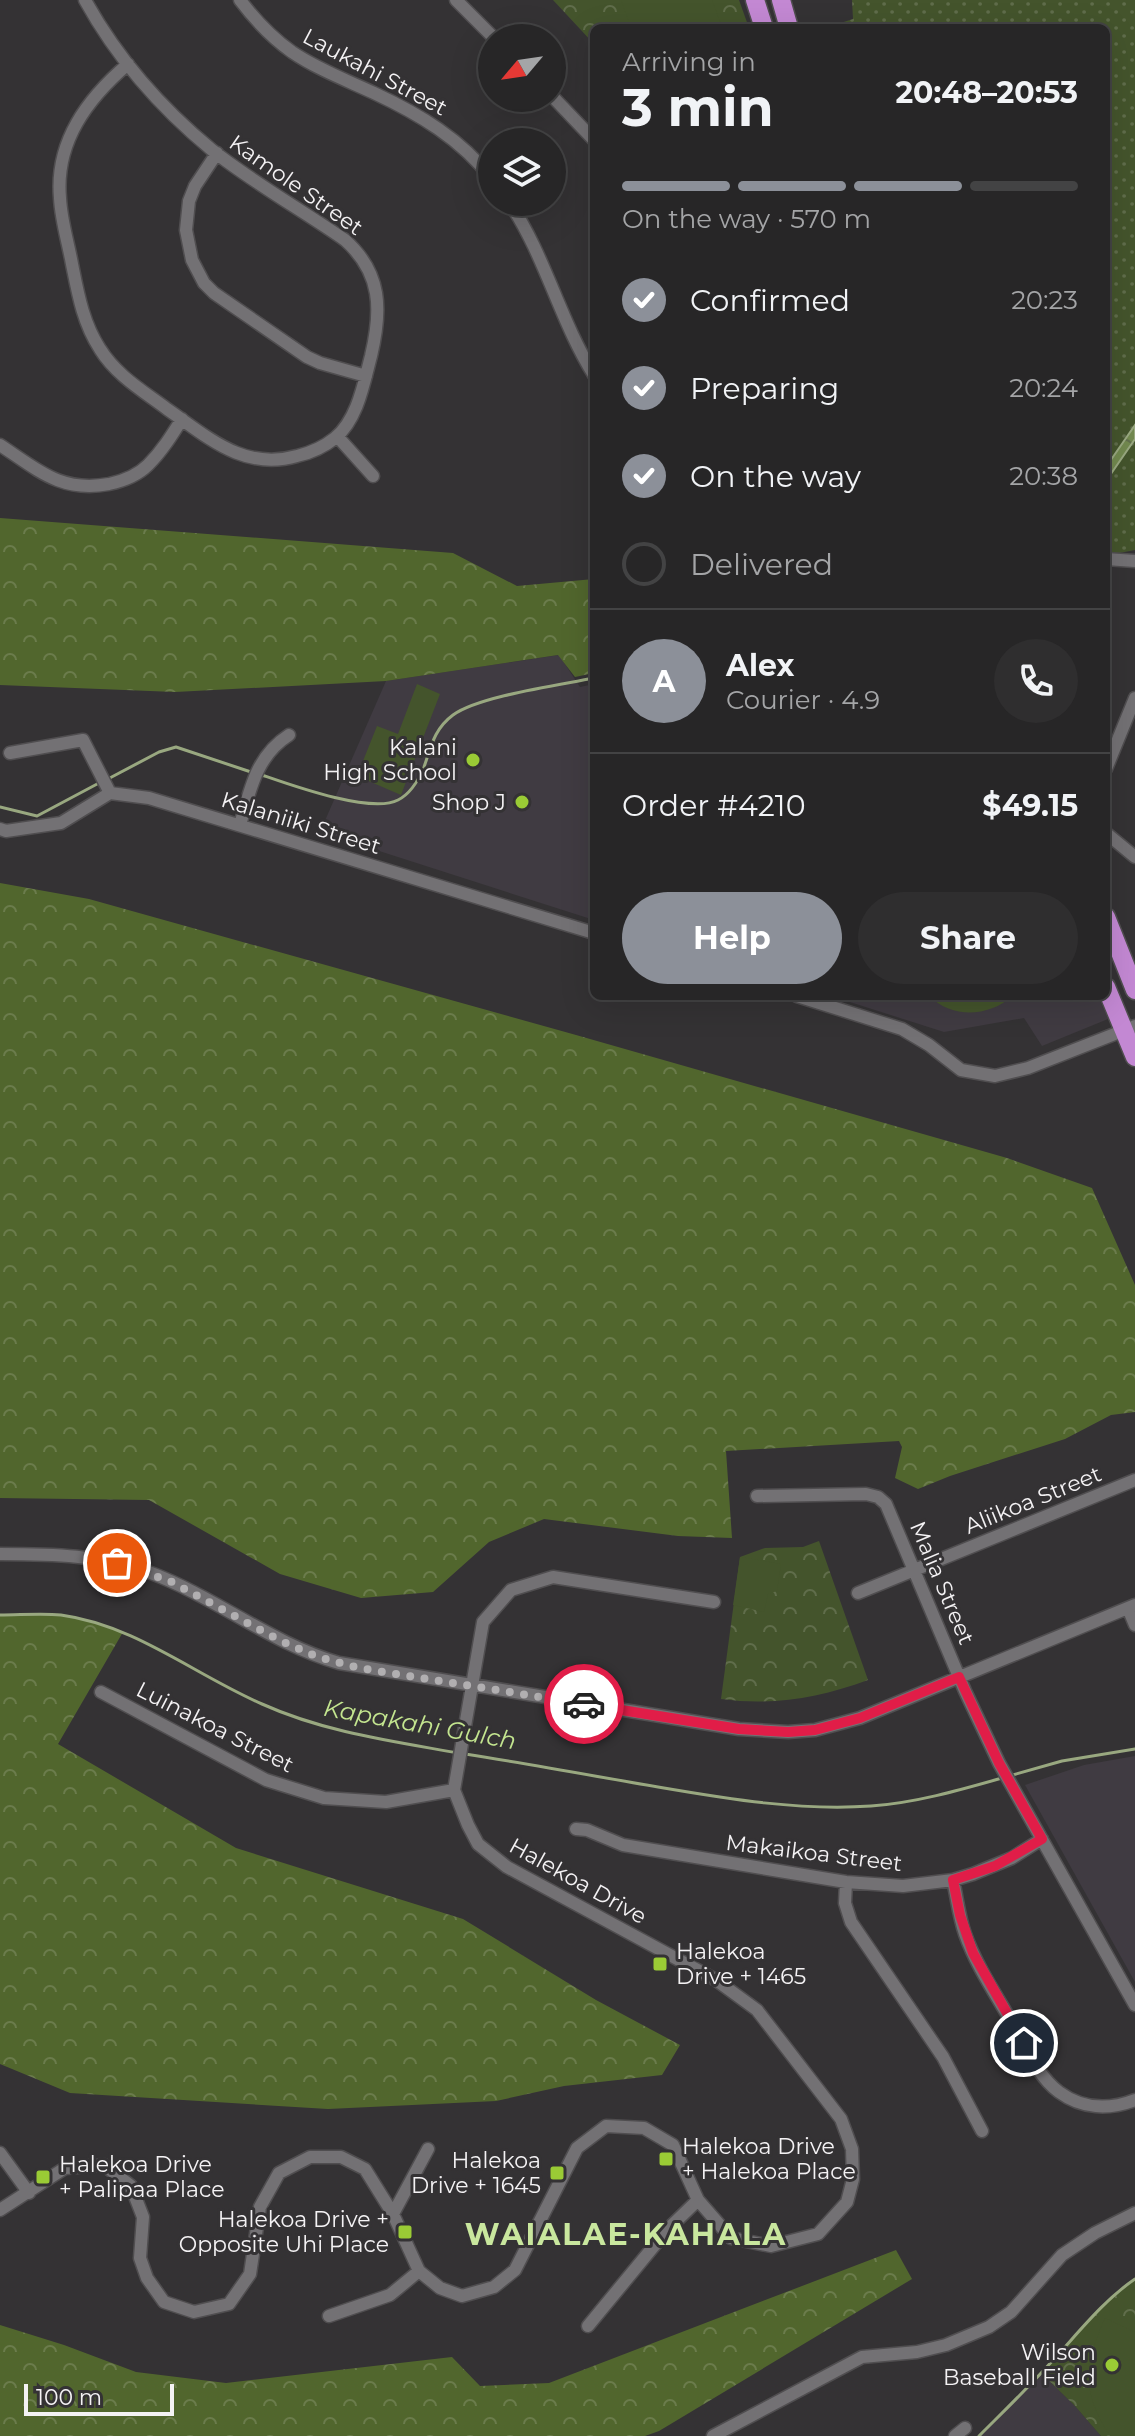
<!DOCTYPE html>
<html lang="en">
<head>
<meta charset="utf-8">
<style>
	body { margin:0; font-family:Montserrat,sans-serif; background:#2f2e2f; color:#f1f3f6; height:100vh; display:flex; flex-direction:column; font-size:30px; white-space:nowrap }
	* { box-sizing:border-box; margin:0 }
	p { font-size:26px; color:#a4a5a7 }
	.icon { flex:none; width:44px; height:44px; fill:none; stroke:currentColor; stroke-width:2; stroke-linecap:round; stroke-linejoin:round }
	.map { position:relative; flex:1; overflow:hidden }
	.drawer { position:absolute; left:590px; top:24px; width:520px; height:976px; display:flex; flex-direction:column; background:#272627; border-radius:12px; box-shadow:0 8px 32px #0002,0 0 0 2px #434344 }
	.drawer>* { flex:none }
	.needle { width:52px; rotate:241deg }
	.controls { position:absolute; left:478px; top:24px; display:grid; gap:16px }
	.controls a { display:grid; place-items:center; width:88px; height:88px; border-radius:50%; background:#272627; box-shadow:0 8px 32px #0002,0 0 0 2px #434344; font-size:40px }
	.scale { position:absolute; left:24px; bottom:20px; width:150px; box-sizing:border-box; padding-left:8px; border:4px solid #f4f2f4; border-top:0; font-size:22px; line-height:28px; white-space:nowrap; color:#f4f2f4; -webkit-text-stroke:6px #343234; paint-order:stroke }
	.pin { position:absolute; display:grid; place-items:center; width:68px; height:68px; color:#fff; margin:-34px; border:4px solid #fff; border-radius:50%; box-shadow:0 2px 8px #0007 }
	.courier { position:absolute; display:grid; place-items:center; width:80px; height:80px; margin:-40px; border:6px solid #e11d48; border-radius:50%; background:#fff; color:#222; box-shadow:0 2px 10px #0007 }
	.overview em { font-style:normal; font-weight:700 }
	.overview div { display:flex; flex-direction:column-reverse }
	.overview { display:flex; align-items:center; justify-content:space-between; height:136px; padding:0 32px }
	h1 { font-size:52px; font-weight:700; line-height:60px }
	.bar { display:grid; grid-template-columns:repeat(4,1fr); gap:12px 8px; align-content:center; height:96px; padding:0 32px }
	.bar i { height:10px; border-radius:6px; background:#434344 }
	.bar .selected { background:#8c9099 }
	.bar p { grid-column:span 4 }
	.line { display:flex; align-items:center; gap:20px; padding:0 32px; border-top:2px solid #434344 }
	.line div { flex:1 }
	.round { display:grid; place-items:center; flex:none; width:84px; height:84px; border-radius:42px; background:#2f2e2f }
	ol { padding:0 32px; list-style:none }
	li { display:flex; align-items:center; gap:24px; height:88px }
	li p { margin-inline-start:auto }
	li .icon { padding:8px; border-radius:50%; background:#8c9099; color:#fff; stroke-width:4 }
	li:last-child { color:#a4a5a7 }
	li i { width:44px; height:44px; border:4px solid #434344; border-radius:50% }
	.button { display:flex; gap:16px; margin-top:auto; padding:16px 32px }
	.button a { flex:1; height:92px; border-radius:48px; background:#8c9099; color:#fff; font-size:32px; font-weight:700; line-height:92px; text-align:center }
	.button a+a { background:#2f2e2f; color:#f1f3f6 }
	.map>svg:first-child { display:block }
	.built { fill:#403b42 }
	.grass { fill:url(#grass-dots) }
	.forest { fill:url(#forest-crowns) }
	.park { fill:url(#park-crowns) }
	.pitch { fill:#44542c }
	.water { fill:url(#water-ripples); stroke:#99a880; stroke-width:2 }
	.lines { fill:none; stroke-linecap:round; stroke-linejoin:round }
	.stream { stroke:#99a880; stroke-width:3 }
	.minor-casing { stroke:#504e50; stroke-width:15 }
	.highway-casing { stroke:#504e50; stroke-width:21 }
	.minor { stroke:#737174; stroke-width:12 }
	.highway { stroke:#c388d3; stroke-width:18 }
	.done { stroke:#b1afb1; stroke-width:8; stroke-dasharray:0 14.4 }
	.route { stroke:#e11d48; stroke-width:10 }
	.poi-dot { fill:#9acb35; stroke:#343234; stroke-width:3 }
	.labels { text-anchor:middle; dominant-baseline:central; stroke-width:6; stroke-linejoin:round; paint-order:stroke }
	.street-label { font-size:22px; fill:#f4f2f4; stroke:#343234 }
	.poi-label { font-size:22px; fill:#f4f2f4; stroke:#343234; text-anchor:end }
	.water-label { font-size:24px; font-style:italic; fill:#c4e690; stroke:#343234 }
	.district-label { font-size:30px; font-weight:bold; letter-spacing:2px; fill:#c9e79e; stroke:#343234 }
</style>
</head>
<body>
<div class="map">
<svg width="1135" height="2436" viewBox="0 0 1135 2436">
	<defs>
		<pattern id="grass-dots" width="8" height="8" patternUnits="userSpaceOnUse" patternTransform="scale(2)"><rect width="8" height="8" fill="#44542c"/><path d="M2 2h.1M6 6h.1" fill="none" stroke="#606d4b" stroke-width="1.8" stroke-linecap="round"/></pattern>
		<pattern id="forest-crowns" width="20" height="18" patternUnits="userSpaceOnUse" patternTransform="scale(2)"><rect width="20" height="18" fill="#51662d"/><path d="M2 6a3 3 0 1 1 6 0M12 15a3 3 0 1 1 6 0" fill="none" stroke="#6b7c4c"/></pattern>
		<pattern id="park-crowns" width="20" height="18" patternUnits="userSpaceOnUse" patternTransform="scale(2)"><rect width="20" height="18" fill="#44542c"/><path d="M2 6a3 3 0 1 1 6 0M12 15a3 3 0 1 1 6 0" fill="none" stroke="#606d4b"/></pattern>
		<pattern id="water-ripples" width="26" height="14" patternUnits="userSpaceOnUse" patternTransform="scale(2)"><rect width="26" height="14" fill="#72894f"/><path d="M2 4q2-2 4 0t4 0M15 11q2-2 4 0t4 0" fill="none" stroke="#626f4d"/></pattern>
	</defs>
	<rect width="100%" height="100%" fill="#343234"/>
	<path class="built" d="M559,655L580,687L594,684V920L320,832L386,681Z
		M831,996H1098L1108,1019L1042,1046L1024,1018L944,1032Z
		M1135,1756V1982L1025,1785L1084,1765Z
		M1041,2373L1075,2406L1101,2436H979Z"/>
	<path class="grass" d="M852,0H1135V550L1114,554L1106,551V28H825L853,19Z"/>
	<path class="forest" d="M0,518L453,553L517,586L594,579V673L575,677L558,655L386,681L175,692L0,685Z
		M0,883L89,899L576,1035L1007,1158L1092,1188L1135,1285V1412L1111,1415L1065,1439L950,1476L918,1489L895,1478L902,1447L899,1441L726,1451L732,1538L678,1536L544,1519L489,1542L433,1592L361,1598L280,1574L149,1500L0,1498Z
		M0,1615H60L93,1622L123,1632L58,1744L236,1848L463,1919L596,2000L680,2045L662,2075L564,2086L496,2101L328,2109L70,2093L0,2064Z
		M896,2250L912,2279L659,2431L645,2436H0V2325L64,2345L136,2372L226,2383L452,2357L480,2386L549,2383Z"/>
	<path class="park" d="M553,0H739L749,28H594V44Z
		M819,1541L868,1680C819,1698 773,1706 721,1699L740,1557L765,1548L803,1547Z
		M1135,2279V2436H1101L1075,2406L1041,2373C1071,2341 1099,2303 1135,2279Z"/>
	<path class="pitch" d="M621,0H712L722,27L631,28Z
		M417,684L440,694L401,795L357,776L377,726L398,734Z
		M929,996H950L972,1001L991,996H1013C988,1017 953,1019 929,996Z
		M740,1557L781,1564L777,1591L768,1594L764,1612L733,1605Z
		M1105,2318L1135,2332V2436H1110C1081,2391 1084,2365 1105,2318Z"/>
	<path class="water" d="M1135,425V439L1106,481V467Z"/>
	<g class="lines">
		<path class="stream" d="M262,775C291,785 371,814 398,800C410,794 419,779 424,767C431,747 434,729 453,715C479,696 560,685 594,678
			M106,780L159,752L176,747L251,772
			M0,807L37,816L99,783
			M0,1615C20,1615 42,1613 61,1615C135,1625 195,1675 262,1704C324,1732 391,1741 458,1753
			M465,1754C530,1764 594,1776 658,1787C728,1799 800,1811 871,1806C915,1803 960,1790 1002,1778
			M1009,1776L1062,1761L1135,1749
			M979,2436C1004,2411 1030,2386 1054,2359C1079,2332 1104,2300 1135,2279"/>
		<defs>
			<path id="minor" d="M85,0C117,58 161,108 212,150C252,182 302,210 345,240C382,273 382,310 371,356C364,382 358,419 335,438C325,446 310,453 297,456C244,471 209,438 167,409C143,391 116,375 100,349C83,323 78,294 72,264C68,242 61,220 60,198C55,142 87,99 128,64
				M240,0C255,20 271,37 292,52C317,69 346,80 374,93C419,114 461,139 492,179
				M456,0L494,38
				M552,96L594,140
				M217,153L195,186L189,201L186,230L192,260L204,283L214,293L307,357L320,363L366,376
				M509,202C545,255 560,321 594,375
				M337,436L373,476
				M0,445C38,470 61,493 109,484C123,481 138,475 148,465C162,451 172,435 182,419
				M1106,559L1135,561
				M10,753L83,740L110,793
				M1106,769L1135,698
				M240,825C250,790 256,756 289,735
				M0,829L6,831L61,823L110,793L149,798L594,933
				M1106,833L1135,857
				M797,996L902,1029L929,1045L961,1070L995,1076L1028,1068L1135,1026
				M757,1496L866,1494L878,1497L886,1504L965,1691L999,1763L1135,2005
				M0,1554C52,1554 102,1555 151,1573C217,1598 272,1644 339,1663L739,1729L788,1732L815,1730L860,1718L1135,1605
				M858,1593L1135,1480
				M1128,1608L1135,1625
				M101,1692L266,1780L324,1798L386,1802L454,1790
				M576,1829L587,1830L623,1845L846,1882L903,1886L953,1880L973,1874L1012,1858L1042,1839
				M953,1880C957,1898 959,1917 965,1934C976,1965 995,1993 1011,2021C1025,2045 1037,2076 1059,2092C1082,2109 1109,2110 1135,2100
				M846,1882L845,1903L851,1922L943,2057L982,2131
				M0,2153L29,2193
				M0,2210L65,2168L104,2165L131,2186L143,2217L140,2258L147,2278L164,2302L194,2312L229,2304L250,2274L260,2207L279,2173L310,2157H341L365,2169L393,2214L419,2271L440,2288L462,2296L494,2287L515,2270L577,2148L606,2126L644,2128L673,2145L698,2200L731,2238L771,2246L818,2234L847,2202L853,2179L852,2149L841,2119L757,2010L716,1980L507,1867L478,1844L468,1825L454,1790L483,1622L511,1590L553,1577L714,1602
				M393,2214L428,2149
				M329,2316L390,2295L419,2271
				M588,2326L668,2229L698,2200
				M713,2436L862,2357L917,2352L946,2345L989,2327L1011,2312L1062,2255L1095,2233L1135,2213
				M955,2436L965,2428"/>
			<path id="highway" d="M755,0L764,28
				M781,0L789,28
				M1106,917L1135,990
				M1106,987L1135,1057"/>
		</defs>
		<use href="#minor" class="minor-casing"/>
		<use href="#highway" class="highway-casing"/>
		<use href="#minor" class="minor"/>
		<use href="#highway" class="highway"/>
	</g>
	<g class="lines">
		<path class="done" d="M117,1563L170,1581L279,1640L318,1657L359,1668L584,1704"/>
		<path class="route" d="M584,1704L739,1729L788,1732L815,1730L860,1718L959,1677L999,1763L1042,1839L995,1866L953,1880L960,1915L973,1953L1024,2043"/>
	</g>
	<g class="poi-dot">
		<circle cx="473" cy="760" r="8"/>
		<circle cx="522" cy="802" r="8"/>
		<rect x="652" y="1956" width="16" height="16" rx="4"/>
		<rect x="658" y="2151" width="16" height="16" rx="4"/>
		<rect x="549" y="2165" width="16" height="16" rx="4"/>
		<rect x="35" y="2169" width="16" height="16" rx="4"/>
		<rect x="397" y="2224" width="16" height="16" rx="4"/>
		<circle cx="1112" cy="2365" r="8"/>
	</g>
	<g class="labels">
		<g class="street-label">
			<text transform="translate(375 72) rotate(28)">Laukahi Street</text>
			<text transform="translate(296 185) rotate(35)">Kamole Street</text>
			<text transform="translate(301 823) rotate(17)">Kalaniiki Street</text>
			<text transform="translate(1033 1500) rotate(-22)">Aliikoa Street</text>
			<text transform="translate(942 1583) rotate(67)">Malia Street</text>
			<text transform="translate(215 1727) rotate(27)">Luinakoa Street</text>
			<text transform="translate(814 1853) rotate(7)">Makaikoa Street</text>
			<text transform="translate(578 1881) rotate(29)">Halekoa Drive</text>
		</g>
		<g class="poi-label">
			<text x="457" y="747">Kalani<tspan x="457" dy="25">High School</tspan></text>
			<text x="506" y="802">Shop J</text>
			<text x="676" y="1951" text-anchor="start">Halekoa<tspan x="676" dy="25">Drive + 1465</tspan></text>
			<text x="682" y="2146" text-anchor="start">Halekoa Drive<tspan x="682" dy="25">+ Halekoa Place</tspan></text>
			<text x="541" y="2160">Halekoa<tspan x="541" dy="25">Drive + 1645</tspan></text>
			<text x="59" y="2164" text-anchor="start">Halekoa Drive<tspan x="59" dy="25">+ Palipaa Place</tspan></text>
			<text x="389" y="2219">Halekoa Drive +<tspan x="389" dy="25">Opposite Uhi Place</tspan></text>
			<text x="1096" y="2352">Wilson<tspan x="1096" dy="25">Baseball Field</tspan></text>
		</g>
		<g class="water-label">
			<text transform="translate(420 1724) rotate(10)">Kapakahi Gulch</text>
		</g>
		<g class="district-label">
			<text x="626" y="2234">WAIALAE-KAHALA</text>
		</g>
	</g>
</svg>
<div class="controls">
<a><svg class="needle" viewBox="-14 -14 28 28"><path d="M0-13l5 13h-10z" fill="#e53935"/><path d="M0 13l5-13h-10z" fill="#a4a5a7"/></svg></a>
<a><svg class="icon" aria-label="layers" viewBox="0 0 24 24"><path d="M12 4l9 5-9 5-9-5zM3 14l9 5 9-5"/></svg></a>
</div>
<div class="scale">100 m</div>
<div class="pin" style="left:117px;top:1563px;background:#ea580c"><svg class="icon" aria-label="bag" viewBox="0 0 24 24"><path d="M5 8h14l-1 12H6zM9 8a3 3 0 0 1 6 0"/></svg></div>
<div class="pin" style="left:1024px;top:2043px;background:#1f2937"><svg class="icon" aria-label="home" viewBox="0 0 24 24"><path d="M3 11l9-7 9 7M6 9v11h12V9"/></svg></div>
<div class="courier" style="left:584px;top:1704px"><svg class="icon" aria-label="car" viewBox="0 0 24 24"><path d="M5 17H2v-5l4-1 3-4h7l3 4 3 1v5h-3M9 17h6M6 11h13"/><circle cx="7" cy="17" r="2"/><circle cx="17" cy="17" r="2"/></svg></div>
<section class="drawer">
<div class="overview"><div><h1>3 min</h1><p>Arriving in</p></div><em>20:48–20:53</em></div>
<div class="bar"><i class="selected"></i><i class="selected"></i><i class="selected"></i><i></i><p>On the way · 570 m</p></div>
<ol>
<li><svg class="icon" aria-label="check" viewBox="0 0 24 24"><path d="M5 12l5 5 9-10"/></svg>Confirmed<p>20:23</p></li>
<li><svg class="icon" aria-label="check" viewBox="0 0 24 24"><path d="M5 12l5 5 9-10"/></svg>Preparing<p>20:24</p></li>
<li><svg class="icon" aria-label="check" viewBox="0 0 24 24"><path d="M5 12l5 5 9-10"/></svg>On the way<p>20:38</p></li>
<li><i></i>Delivered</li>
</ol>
<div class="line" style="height:144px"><b class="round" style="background:#8c9099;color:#fff">A</b><div><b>Alex</b><p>Courier · 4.9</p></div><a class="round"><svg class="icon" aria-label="phone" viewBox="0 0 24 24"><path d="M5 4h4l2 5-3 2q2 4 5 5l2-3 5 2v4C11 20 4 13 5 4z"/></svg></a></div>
<div class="line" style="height:104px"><div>Order #4210</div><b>$49.15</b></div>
<div class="button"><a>Help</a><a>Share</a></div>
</section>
</div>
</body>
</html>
